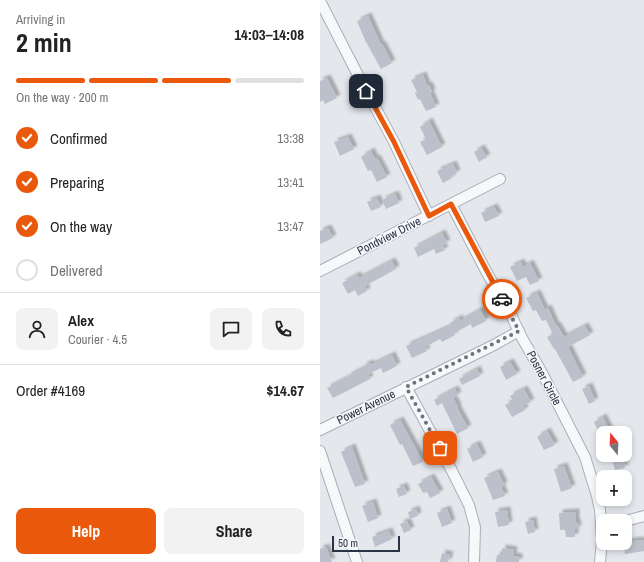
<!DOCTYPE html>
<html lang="en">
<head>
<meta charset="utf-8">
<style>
	body { margin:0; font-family:"Archivo Narrow",sans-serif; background:#f2f2f2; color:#222; height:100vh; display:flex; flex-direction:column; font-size:15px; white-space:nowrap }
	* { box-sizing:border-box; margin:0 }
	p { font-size:13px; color:#767676 }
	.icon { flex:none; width:22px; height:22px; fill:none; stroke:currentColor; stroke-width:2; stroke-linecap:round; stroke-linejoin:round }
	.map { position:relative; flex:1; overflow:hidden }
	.sheet { display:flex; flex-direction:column; background:#fff; width:320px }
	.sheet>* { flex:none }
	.needle { width:26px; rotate:342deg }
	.tools { position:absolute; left:276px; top:426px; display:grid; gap:8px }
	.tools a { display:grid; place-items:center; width:36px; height:36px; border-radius:8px; background:#fff; box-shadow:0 2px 6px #0003; font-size:20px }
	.scale { position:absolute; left:12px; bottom:10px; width:68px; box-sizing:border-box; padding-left:4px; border:2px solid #2b3445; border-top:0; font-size:11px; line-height:14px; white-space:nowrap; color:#2b3445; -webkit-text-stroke:3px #f4f6f9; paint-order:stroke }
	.pin { position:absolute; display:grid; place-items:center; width:34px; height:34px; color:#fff; margin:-17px; border-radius:8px; box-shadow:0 2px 6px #0006 }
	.courier { position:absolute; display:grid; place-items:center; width:40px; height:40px; margin:-20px; border:3px solid #ea580c; border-radius:50%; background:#fff; color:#222; box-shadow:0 1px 5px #0007 }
	.head em { font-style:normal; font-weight:700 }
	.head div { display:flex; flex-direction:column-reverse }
	.head { display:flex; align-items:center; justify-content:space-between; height:68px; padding:0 16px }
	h1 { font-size:26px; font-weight:700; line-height:30px }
	.bar { display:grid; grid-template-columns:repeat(4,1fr); gap:6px 4px; align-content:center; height:48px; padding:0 16px }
	.bar i { height:5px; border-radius:3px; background:#e0e0e0 }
	.bar .on { background:#ea580c }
	.bar p { grid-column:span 4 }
	.line { display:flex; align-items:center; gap:10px; padding:0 16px; border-top:1px solid #e0e0e0 }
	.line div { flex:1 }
	.round { display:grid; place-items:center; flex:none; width:42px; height:42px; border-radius:8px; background:#f2f2f2 }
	ol { padding:0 16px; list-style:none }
	li { display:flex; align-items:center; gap:12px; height:44px }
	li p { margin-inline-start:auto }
	li .icon { padding:4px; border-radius:50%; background:#ea580c; color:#fff; stroke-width:4 }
	li:last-child { color:#767676 }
	li i { width:22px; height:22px; border:2px solid #e0e0e0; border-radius:50% }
	.action { display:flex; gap:8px; margin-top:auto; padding:8px 16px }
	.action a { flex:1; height:46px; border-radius:8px; background:#ea580c; color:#fff; font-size:16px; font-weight:700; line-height:46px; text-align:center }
	.action a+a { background:#f2f2f2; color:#222 }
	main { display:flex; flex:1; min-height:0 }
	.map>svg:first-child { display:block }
	.building { fill:#bbc0ca; filter:url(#shadow) }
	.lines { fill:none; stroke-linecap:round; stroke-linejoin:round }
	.minor-casing { stroke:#a9aeb7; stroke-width:12 }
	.minor { stroke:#f7f8fa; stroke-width:10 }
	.done { stroke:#6c737f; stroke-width:4; stroke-dasharray:0 7.2 }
	.route { stroke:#ea580c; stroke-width:5 }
	.labels { text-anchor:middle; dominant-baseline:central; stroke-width:3; stroke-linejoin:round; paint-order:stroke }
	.street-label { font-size:12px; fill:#2b3445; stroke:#f4f6f9 }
</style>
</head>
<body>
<main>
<section class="sheet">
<div class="head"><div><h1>2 min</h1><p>Arriving in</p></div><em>14:03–14:08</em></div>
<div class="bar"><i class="on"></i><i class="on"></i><i class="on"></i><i></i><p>On the way · 200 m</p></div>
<ol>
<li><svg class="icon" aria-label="check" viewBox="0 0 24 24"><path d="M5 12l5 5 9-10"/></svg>Confirmed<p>13:38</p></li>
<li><svg class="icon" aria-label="check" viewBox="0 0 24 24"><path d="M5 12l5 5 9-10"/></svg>Preparing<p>13:41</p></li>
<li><svg class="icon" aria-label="check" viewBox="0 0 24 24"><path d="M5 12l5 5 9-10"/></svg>On the way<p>13:47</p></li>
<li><i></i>Delivered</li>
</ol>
<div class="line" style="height:72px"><a class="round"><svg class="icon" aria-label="person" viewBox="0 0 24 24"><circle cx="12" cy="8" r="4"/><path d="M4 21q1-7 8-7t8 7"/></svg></a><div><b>Alex</b><p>Courier · 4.5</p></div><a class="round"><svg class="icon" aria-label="chat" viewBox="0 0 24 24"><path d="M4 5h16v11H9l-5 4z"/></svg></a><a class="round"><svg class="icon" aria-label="phone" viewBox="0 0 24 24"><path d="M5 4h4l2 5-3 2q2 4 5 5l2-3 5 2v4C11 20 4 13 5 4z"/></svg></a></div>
<div class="line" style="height:52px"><div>Order #4169</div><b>$14.67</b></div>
<div class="action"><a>Help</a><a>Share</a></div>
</section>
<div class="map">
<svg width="324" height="562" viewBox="0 0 324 562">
	<defs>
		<filter id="shadow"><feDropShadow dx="3.5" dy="-3.5" stdDeviation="1" flood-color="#0004"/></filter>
	</defs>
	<rect width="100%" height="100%" fill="#e4e7ec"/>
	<path class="building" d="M48,16L61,45L62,44L72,63L61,69L45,40L37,21Z
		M103,75L107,86L109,85L112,92L110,93L116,107L106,111L100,99L98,100L95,93L97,92L91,80Z
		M7,78L17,98L5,104L3,100L0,102V81Z
		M109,121L122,147L107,155L100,142L106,139L100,127Z
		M28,137L34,149L20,156L14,142Z
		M161,148L167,157L159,162L154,152Z
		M51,151L55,159L57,158L67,177L57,182L51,170L48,171L41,157Z
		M133,164L137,173L131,176L132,178L123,183L117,171Z
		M75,194L79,203L66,209L62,200Z
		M57,198L61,207L51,211L47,202Z
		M174,207L179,216L165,222L161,213Z
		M8,228L13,238L0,244V231Z
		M122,233L127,243L122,245L125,250L116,254L114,249L98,257L94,248Z
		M72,261L76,269L45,286L47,291L38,296L35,290L28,294L22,283L37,275L39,278Z
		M201,262L203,267L210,263L219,281L210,285L206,277L197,281L190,267Z
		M217,293L225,310L228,308L236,326L237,325L244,337L265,326L270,335L248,347L263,377L253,382L235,349H234L227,337L233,334L226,320L222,321L216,310L213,311L206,298Z
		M160,310L166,321L152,328L151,324L134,333L135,335L122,342L120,339L105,347L107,351L92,358L86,346L131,326L130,323L139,318L140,321Z
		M72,355L77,366L63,373L61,368L48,374L50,379L13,398L7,388L29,377L28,376L44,368L43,366L50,363L51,365Z
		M190,362L197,374L186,380L180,367Z
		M157,369L160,376L142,385L139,379Z
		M269,386L275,401L269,404L262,389Z
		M135,389L138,395L133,398L138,407L137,408L148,428L137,434L122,403L117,406L114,400Z
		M204,389L211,402L203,406L205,410L192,417L185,405L193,401L190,396Z
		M283,417L291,433H279L274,422Z
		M80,420L103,462L93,466L82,444L80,445L70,425Z
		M227,431L235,445L224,450L217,437Z
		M157,444L163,457L153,462L147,449Z
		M32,447L45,484L35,487L21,452Z
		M291,455H302L305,468L295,470Z
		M244,466L252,488L241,492L234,469Z
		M178,472L184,485L181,487L185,496L173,500L164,478Z
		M111,477L120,493L110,498L107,492L103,493L98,484Z
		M84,486L87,494L79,497L76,489Z
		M53,502L58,518L48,522L42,506Z
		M96,509L98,516L90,519L88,512Z
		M127,509L132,523L122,527L117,513Z
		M187,510L189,525L178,527L175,512Z
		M256,512V522H257L258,529H255V537H246L245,530H240L239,513Z
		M213,520L215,532L208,534L205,522Z
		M87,521L91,530L84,533L80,524Z
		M69,531L72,539L55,547L52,537Z
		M318,540L319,541L324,540V551L305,554L303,543Z
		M6,547L12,562H0V549Z
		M182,548L194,550L193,556L199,557V562H176L177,555H182Z
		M122,553L130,555L128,562H120Z"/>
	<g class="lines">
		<defs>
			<path id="minor" d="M0,1L41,81L74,142L109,216
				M131,204L167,273L192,317L202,338L221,371L265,457L277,496L280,510L282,540L280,562
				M0,271L180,179
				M86,387L132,471L149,505L155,527L154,562
				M0,430L172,346L199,331
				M0,451L37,562
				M305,521L324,516"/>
		</defs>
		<use href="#minor" class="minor-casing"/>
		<use href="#minor" class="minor"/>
	</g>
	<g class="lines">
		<path class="done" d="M120,448L86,387L199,331L182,299"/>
		<path class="route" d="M46,91L74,142L109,216L131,204L182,299"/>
	</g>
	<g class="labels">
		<g class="street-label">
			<text transform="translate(69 236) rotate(-27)">Pondview Drive</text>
			<text transform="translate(224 378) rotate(62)">Posner Circle</text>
			<text transform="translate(46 407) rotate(-26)">Power Avenue</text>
		</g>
	</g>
</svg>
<div class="tools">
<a><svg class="needle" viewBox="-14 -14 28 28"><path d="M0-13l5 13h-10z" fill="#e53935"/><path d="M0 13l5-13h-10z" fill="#767676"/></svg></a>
<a>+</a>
<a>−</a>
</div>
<div class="scale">50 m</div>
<div class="pin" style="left:120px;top:448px;background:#ea580c"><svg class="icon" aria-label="bag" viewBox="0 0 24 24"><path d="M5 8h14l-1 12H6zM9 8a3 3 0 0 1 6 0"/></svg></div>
<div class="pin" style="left:46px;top:91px;background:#1f2937"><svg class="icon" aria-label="home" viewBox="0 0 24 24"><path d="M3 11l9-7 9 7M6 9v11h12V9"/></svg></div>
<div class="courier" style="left:182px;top:299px"><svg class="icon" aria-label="car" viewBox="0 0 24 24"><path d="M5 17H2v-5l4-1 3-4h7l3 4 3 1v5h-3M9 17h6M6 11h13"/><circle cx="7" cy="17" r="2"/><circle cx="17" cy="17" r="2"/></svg></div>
</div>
</main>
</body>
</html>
